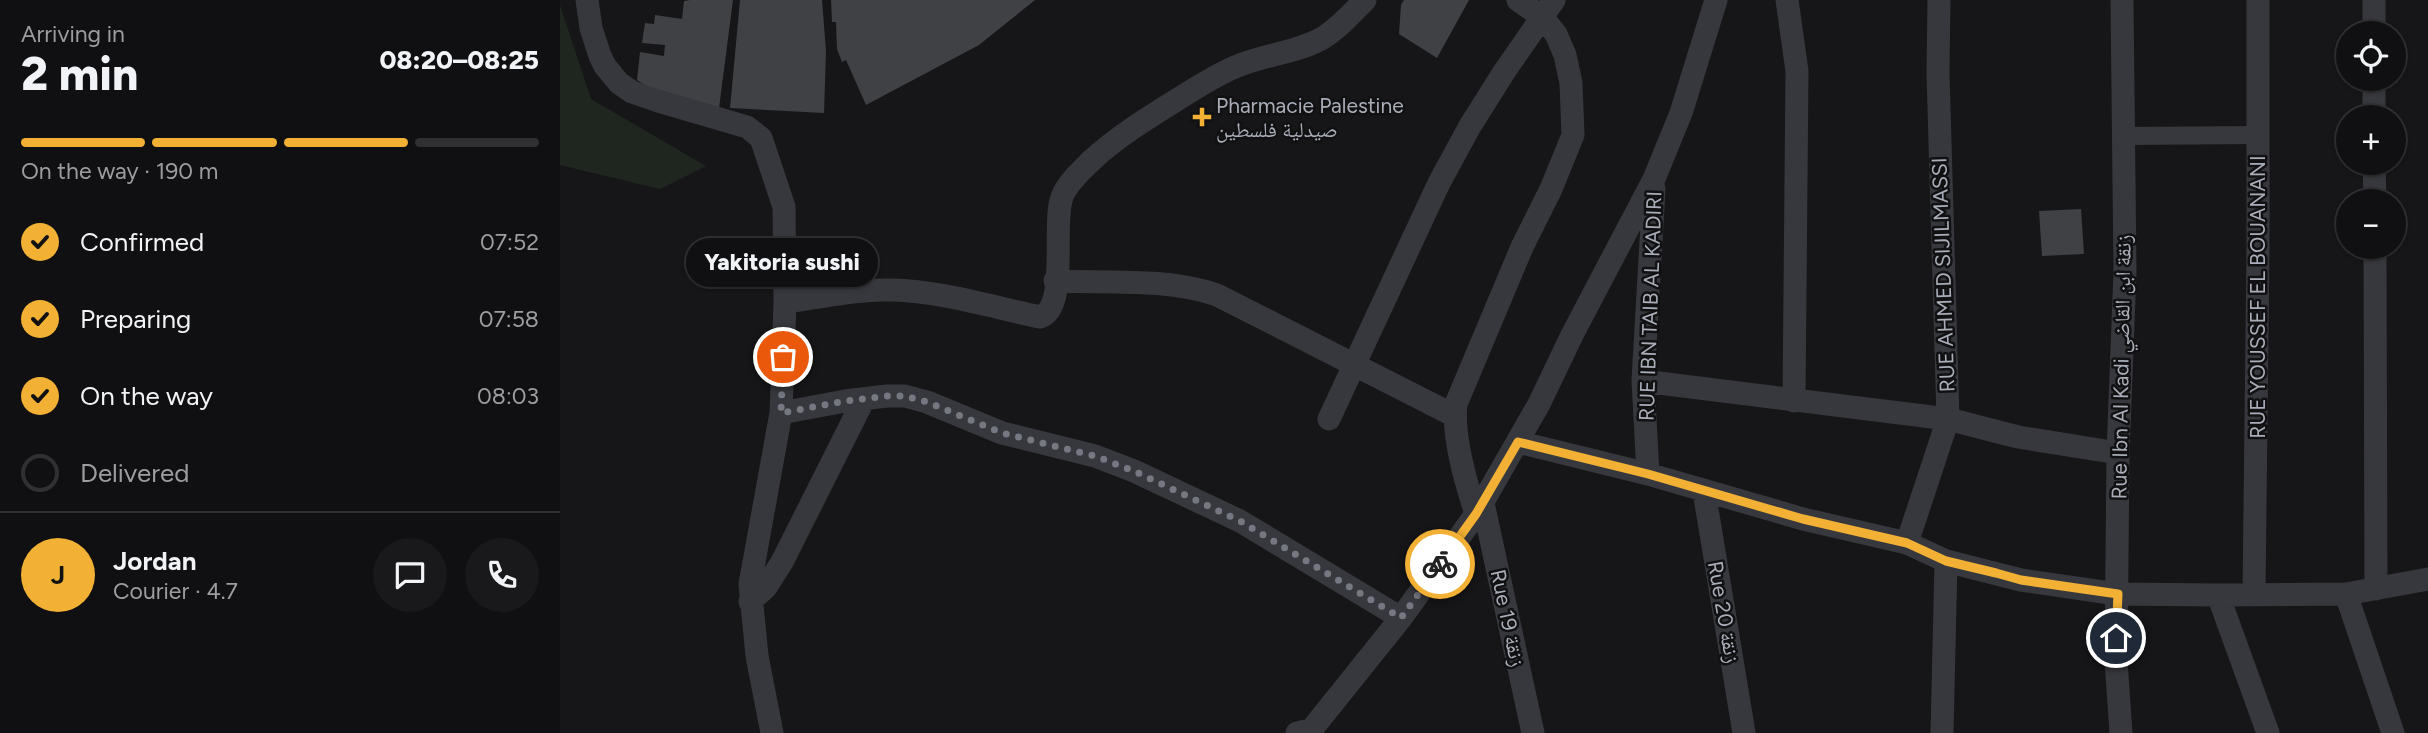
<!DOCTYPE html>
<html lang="en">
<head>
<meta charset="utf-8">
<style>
	body { margin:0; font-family:Figtree,"Noto Naskh Arabic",sans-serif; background:#19191b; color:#f1f3f6; height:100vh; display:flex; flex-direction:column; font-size:26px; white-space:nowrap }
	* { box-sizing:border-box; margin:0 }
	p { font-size:23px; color:#9c9d9f }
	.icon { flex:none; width:38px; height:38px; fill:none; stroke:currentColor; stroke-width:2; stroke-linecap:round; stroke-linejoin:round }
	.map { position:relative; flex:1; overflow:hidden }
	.panel { display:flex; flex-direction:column; background:#101012; width:560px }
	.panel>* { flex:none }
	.tools { position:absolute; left:1776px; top:21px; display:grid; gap:14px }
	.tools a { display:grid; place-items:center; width:70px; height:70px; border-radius:50%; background:#101012; box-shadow:0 2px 5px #0004,0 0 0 2px #303032; font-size:35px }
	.pin { position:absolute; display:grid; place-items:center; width:60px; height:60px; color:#fff; margin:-30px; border:4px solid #fff; border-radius:50%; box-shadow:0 2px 7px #0007 }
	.courier { position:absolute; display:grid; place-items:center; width:70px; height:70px; margin:-35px; border:5px solid #f2b134; border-radius:50%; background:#fff; color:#222; box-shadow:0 2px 9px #0007 }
	.bubble { position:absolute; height:49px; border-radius:24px; background:#101012; box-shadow:0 2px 5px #0004,0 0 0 2px #303032; font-size:23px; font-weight:800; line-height:49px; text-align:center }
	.headline em { font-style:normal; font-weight:800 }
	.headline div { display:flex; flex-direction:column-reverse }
	.headline { display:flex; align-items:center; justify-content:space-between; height:119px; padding:0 21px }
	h1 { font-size:46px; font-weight:800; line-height:52px }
	.bar { display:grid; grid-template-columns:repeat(4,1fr); gap:10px 7px; align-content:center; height:84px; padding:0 21px }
	.bar i { height:9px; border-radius:5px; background:#303032 }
	.bar .active { background:#f2b134 }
	.bar p { grid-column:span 4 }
	.line { display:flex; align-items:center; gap:18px; padding:0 21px; border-top:2px solid #303032 }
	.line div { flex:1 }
	.round { display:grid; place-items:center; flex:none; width:74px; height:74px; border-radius:37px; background:#19191b }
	ol { padding:0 21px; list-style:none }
	li { display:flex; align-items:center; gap:21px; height:77px }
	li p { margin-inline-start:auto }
	li .icon { padding:7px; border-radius:50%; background:#f2b134; color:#111; stroke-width:4 }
	li:last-child { color:#9c9d9f }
	li i { width:38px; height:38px; border:4px solid #303032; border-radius:50% }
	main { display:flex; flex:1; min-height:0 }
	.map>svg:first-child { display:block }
	.green { fill:#1e261f }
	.building { fill:#404145 }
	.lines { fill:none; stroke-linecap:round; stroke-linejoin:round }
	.pedestrian { stroke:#37383d; stroke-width:18 }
	.minor { stroke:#37383d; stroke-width:23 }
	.done { stroke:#757880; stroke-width:7; stroke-dasharray:0 12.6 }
	.route { stroke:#f2b134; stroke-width:9 }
	.poi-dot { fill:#f2b134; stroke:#111113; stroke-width:2.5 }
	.labels { text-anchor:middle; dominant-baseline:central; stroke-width:5; stroke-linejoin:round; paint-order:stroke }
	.poi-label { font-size:21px; fill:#a8adb8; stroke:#111113; text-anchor:start }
	.street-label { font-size:21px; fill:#a8adb8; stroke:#111113 }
</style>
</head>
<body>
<main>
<section class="panel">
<div class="headline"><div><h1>2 min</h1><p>Arriving in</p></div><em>08:20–08:25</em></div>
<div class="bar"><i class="active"></i><i class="active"></i><i class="active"></i><i></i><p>On the way · 190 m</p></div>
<ol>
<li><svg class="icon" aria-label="check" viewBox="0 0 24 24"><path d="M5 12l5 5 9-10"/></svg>Confirmed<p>07:52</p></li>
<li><svg class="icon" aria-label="check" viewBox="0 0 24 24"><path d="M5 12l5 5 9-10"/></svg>Preparing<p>07:58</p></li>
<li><svg class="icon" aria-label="check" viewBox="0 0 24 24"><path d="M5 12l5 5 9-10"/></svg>On the way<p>08:03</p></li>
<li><i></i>Delivered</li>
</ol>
<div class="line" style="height:126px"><b class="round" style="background:#f2b134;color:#111">J</b><div><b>Jordan</b><p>Courier · 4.7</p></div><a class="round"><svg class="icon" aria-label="chat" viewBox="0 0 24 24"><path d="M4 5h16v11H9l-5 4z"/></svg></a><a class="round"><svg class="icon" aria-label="phone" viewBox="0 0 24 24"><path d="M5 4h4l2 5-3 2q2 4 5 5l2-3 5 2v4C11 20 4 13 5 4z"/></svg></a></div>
</section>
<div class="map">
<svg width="1868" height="733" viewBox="0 0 1868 733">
	<rect width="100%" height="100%" fill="#161618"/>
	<path class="green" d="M0,5L31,99L146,166L100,189L0,165Z"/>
	<path class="building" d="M130,0H173L159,108L100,95L77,80L80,52L104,56L105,45L82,43L85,23L94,24L95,15L122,19L124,1Z
		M180,0H262L266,51L264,113L170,108Z
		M271,0H475L419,45L306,105L286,60L282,62L277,49L276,22H272Z
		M844,0H909L877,58L839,34L841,5Z
		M1521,209L1524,254L1482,256L1479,211Z"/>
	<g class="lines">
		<path class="pedestrian" d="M1564,136L1699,135"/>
		<path class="minor" d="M27,0L31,28L40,56L45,66L59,83L72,92L98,101L187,127L201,138L224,207L225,302L221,413L190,584L197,656L212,733
			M1227,0L1237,71L1234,401
			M1814,0V33
			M1814,79V117
			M1814,163L1815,201
			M1815,247L1816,589
			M495,281C548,283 608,278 657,295L895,416
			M225,302C260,298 295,289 331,290C381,291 432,307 480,317C509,308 492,222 502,197C507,183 522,170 532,160C557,137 586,119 615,101C634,89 654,76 675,67C702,55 735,53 761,39C778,29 791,14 805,0
			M1083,381L1388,419L1458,437L1558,453
			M221,413L285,401L327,396H345L367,402L442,433L535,456L574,471L680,521L841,618
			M769,419L879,183L910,126L944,72L994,0
			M958,442L1088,474L1243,519L1347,543L1386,561L1461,580L1557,594L1658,595L1786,594L1868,579
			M1088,474L1083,381L1094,189
			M1144,491L1184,733
			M923,503L973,733
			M916,514C906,483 892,436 896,404L962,247L991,189L1013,135L1011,83L1005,55L996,34L982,17L958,0
			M1347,543L1388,419L1378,73L1379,0
			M1694,594L1698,248V0
			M1786,594L1833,733
			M1658,595L1708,733
			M190,602L206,587L222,562L304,399
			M737,733L752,729L841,618L916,514L979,404L1012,335L1094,179L1121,113L1156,0
			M1382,733L1386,561
			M1561,733L1556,661L1558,453L1565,272L1562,0"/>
	</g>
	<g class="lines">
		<path class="done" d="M223,357L221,413L285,401L327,396H345L367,402L442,433L535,456L574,471L680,521L841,618L880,564"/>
		<path class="route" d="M880,564L916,514L958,442L1088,474L1243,519L1347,543L1386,561L1436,573L1461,580L1558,594L1556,638"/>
	</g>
	<path class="poi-dot" d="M638.5 106.5h7v7h7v7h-7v7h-7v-7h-7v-7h7z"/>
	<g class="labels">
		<g class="poi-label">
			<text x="656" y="105">Pharmacie Palestine<tspan x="656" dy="24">صيدلية فلسطين</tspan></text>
		</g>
		<g class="street-label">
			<text transform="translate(1383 275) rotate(-92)">RUE AHMED SIJILMASSI</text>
			<text transform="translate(1697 297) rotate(-90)">RUE YOUSSEF EL BOUANANI</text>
			<text transform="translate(1090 306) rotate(-88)">RUE IBN TAIB AL KADIRI</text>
			<text transform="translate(1561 367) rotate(-89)">Rue Ibn Al Kadi زنقة ابن القاضي</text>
			<text transform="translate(1164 612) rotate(80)">Rue 20 زنقة</text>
			<text transform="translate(948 618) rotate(78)">Rue 19 زنقة</text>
		</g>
	</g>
</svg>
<div class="tools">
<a><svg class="icon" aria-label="locate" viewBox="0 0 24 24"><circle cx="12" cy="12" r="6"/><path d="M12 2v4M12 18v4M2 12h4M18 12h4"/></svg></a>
<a>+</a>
<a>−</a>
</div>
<div class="pin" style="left:223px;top:357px;background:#ea580c"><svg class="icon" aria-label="bag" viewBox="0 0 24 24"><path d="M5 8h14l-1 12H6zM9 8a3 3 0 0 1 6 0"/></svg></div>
<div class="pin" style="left:1556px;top:638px;background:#1f2937"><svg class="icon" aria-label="home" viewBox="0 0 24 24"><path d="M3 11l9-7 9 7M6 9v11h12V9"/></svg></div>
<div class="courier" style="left:880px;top:564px"><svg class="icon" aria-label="bike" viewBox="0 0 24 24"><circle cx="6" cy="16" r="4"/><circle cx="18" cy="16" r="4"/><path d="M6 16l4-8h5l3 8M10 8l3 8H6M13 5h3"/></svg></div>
<div class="bubble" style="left:126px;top:238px;width:192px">Yakitoria sushi</div>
</div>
</main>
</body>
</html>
